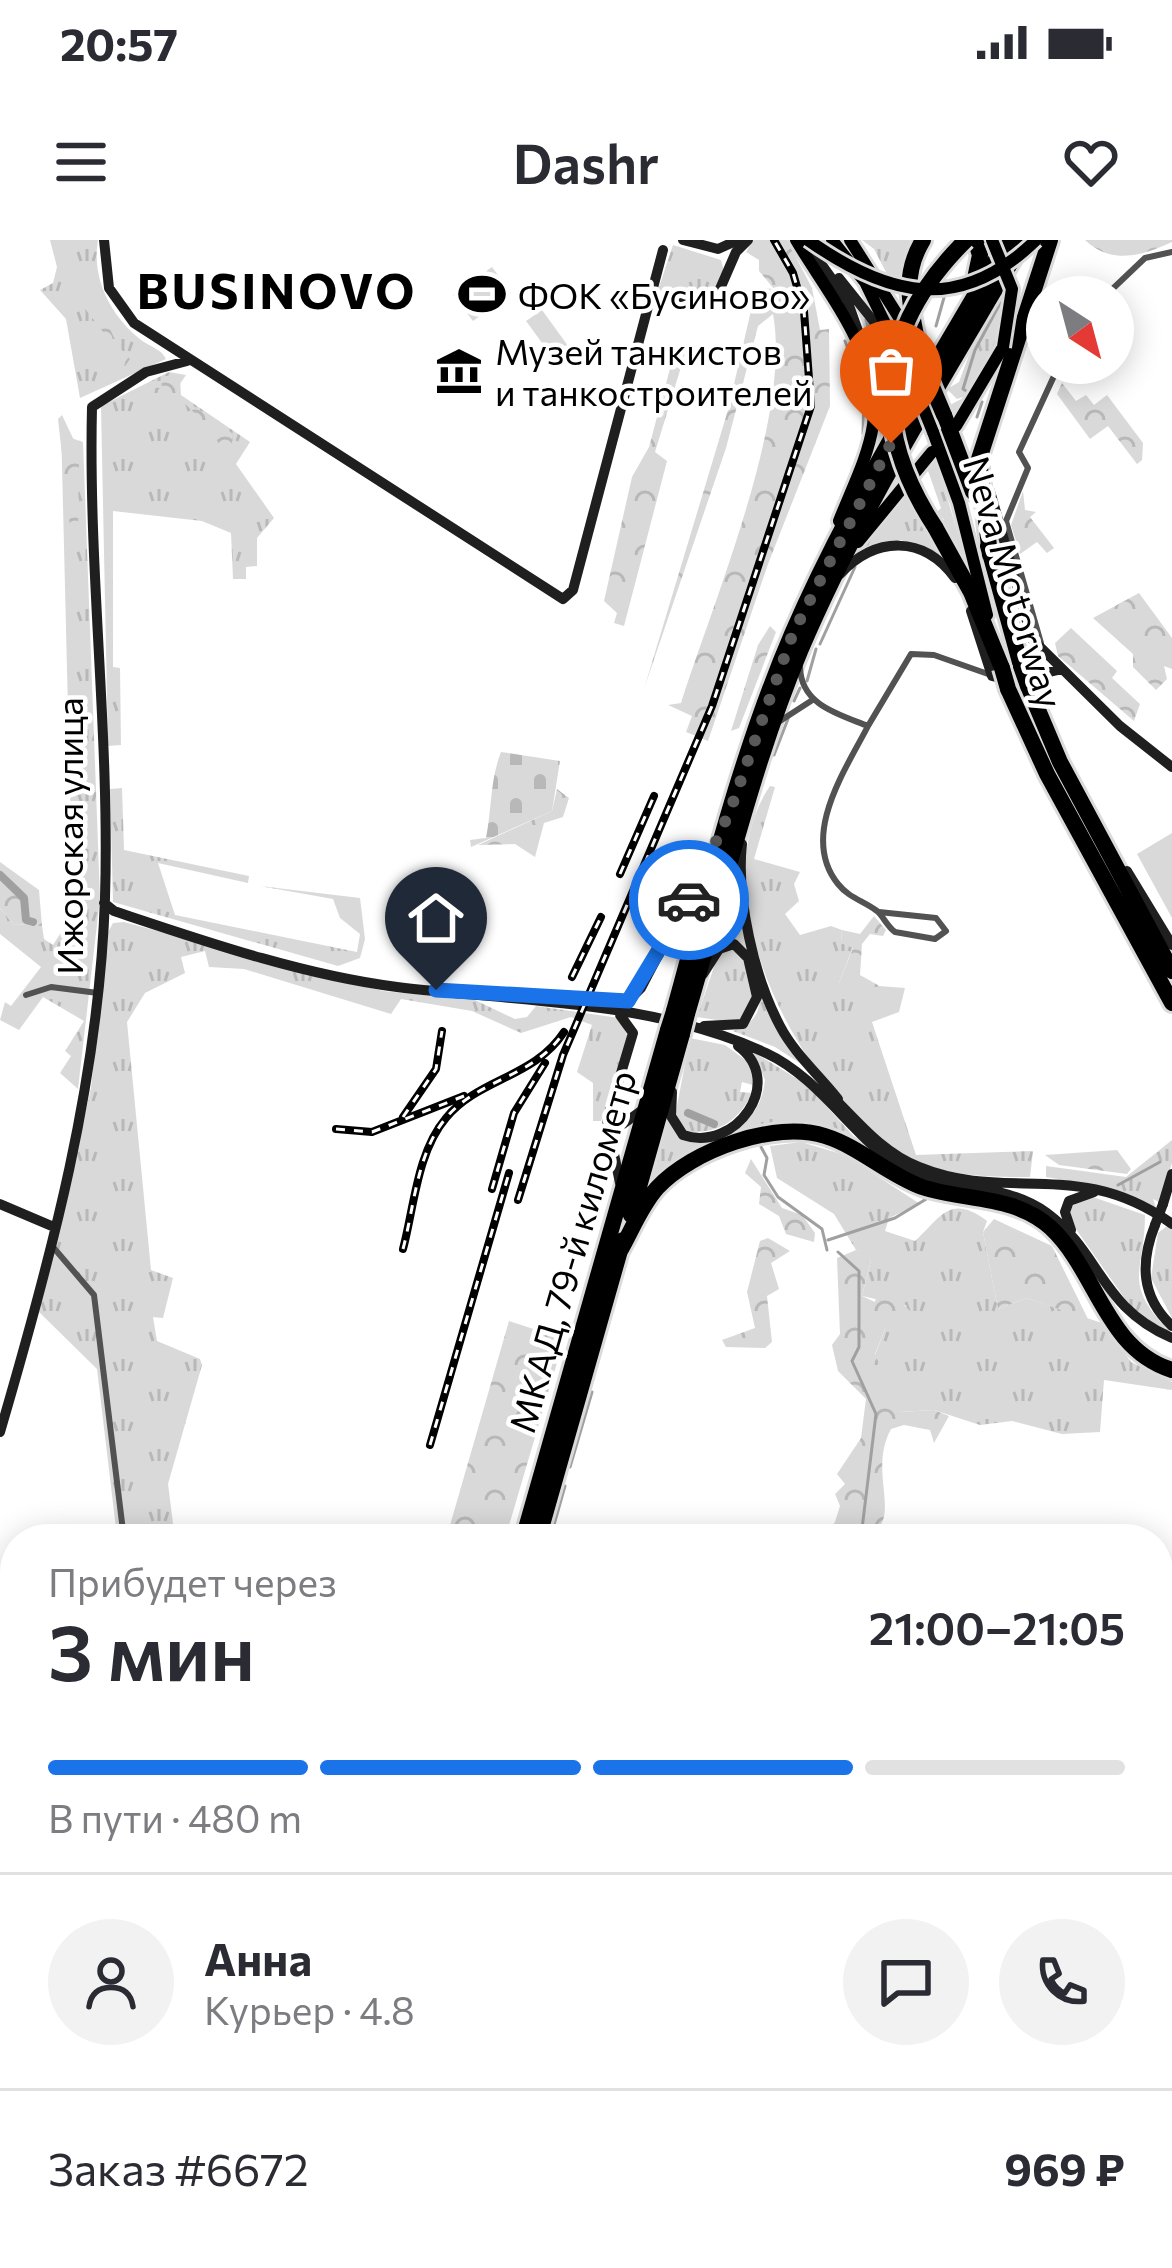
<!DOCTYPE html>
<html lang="ru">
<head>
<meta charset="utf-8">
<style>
	body { margin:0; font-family:Commissioner,sans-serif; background:#f2f2f3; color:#2b2b33; height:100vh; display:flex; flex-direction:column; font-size:45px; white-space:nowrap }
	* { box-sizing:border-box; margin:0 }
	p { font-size:39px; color:#7c7c81 }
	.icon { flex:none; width:66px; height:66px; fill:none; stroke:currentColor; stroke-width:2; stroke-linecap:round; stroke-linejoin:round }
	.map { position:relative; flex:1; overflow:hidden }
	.sheet { position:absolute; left:0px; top:1284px; width:1173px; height:744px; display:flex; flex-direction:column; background:#fff; border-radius:48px 48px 0 0; box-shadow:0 6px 30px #0003 }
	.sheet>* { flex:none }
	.needle { width:78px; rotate:144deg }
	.tools { position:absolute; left:1026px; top:36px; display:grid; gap:24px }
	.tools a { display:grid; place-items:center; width:108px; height:108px; border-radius:50%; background:#fff; box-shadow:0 6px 30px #0003; font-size:60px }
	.pin { position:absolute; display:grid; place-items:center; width:102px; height:102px; color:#fff; margin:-123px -51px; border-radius:50% 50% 50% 0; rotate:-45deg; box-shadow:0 0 12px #0007 }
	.pin .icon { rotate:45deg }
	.courier { position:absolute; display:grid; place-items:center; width:120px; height:120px; margin:-60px; border:9px solid #1a73e8; border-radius:50%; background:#fff; color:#222; box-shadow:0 3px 15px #0007 }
	.summary em { font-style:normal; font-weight:600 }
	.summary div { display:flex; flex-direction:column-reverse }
	.summary { display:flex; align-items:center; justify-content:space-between; height:204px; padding:0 48px }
	h1 { font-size:78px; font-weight:600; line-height:90px }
	.bar { display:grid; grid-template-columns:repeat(4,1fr); gap:18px 12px; align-content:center; height:144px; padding:0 48px }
	.bar i { height:15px; border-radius:9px; background:#e1e1e2 }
	.bar .active { background:#1a73e8 }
	.bar p { grid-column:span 4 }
	.line { display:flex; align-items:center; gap:30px; padding:0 48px; border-top:3px solid #e1e1e2 }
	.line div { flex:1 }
	.round { display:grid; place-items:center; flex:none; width:126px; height:126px; border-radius:63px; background:#f2f2f3 }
	.status { display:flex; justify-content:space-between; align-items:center; height:84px; padding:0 60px; background:#fff; direction:ltr }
	.status svg { height:33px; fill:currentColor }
	header { display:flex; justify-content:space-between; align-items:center; height:156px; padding:0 48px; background:#fff; font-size:54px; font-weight:600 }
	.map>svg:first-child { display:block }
	.grass { fill:url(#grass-tufts) }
	.forest { fill:url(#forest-crowns) }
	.cemetery { fill:url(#cemetery-stones) }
	.green { fill:#d9d9d9 }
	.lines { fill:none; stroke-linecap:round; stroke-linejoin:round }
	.stream { stroke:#a0a0a0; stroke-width:3 }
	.river { stroke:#a0a0a0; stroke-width:8 }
	.primary-casing { stroke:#dbdbdb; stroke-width:18 }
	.highway-casing { stroke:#dbdbdb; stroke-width:22 }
	.street { stroke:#525252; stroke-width:6 }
	.secondary { stroke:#1f1f1f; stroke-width:10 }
	.primary { stroke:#000; stroke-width:12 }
	.highway { stroke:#000; stroke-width:16 }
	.rail-casing { stroke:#000; stroke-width:8 }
	.rail { stroke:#fff; stroke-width:3; stroke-dasharray:9; stroke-linecap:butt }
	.primary-bridge-casing { stroke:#dbdbdb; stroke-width:18; stroke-linecap:butt }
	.highway-bridge-casing { stroke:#dbdbdb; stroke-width:22; stroke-linecap:butt }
	.secondary-bridge { stroke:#1f1f1f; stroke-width:10 }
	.primary-bridge { stroke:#000; stroke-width:12 }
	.highway-bridge { stroke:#000; stroke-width:16 }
	.done { stroke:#595959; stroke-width:12; stroke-dasharray:0 21.6 }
	.route { stroke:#1a73e8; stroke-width:15 }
	.labels { text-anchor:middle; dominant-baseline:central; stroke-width:9; stroke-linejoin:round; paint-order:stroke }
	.poi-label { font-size:36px; fill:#000; stroke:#fff; text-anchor:start }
	.street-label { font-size:36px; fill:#000; stroke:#fff }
	.district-label { font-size:48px; font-weight:bold; letter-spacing:3px; fill:#000; stroke:#fff }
</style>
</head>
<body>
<div class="status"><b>20:57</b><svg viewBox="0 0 49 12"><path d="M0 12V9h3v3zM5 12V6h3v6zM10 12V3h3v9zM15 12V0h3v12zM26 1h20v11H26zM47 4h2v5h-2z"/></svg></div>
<header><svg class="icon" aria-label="menu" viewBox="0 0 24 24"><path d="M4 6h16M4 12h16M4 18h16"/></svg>Dashr<svg class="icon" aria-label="heart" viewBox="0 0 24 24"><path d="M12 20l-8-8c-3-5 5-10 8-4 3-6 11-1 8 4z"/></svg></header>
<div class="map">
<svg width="1172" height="2028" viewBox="0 0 1172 2028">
	<defs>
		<pattern id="grass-tufts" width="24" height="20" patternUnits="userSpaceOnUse" patternTransform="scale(3)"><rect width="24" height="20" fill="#d9d9d9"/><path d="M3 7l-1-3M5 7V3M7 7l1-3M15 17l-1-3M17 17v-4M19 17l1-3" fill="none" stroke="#b8b8b8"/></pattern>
		<pattern id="forest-crowns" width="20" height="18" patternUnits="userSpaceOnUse" patternTransform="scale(3)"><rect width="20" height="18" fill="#d9d9d9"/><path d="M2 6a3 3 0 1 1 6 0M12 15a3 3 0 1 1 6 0" fill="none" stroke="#b8b8b8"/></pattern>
		<pattern id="cemetery-stones" width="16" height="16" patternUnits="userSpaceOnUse" patternTransform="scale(3)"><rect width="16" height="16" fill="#d9d9d9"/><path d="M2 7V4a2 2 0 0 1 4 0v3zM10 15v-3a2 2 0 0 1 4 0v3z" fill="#b8b8b8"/></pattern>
	</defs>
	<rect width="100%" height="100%" fill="#fff"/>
	<path class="grass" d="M50,0H98C91,40 112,77 141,100C154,109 161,109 166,119L80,158L66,79L40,50L53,43L57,27Z
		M862,0H910L902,37L887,34L874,9Z
		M673,5L721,20L724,31L712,61L658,50Z
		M1007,44C1010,64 1009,94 994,106L997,111L955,177L950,165L969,155L957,159L947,149L959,142L970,112Z
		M854,65C905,104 897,171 870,221C883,164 882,119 854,65Z
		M169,132L186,135L175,151L250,202L236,224L274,278L257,298V326L246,327V339H233L231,293L202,281L113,271V427L120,428L121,505L108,506L101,166Z
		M61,184L65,196L83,202L100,658L78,849L60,833L71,816L65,811L84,781L43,757L19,790L0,780L5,762L11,766L41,727L0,694V668L13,684L42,686L44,699L53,705L74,672L83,671L85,638L78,637V592H71Z
		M935,216L967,325L940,285L944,279L935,274L941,268L926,225Z
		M907,245L926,293L933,289L948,321L901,300L861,309Z
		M770,546L775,547L754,619L800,632L794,644L799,661L785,674L800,695L831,686L842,690L841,703L853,707L839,743L905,748L899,772L872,782L916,915L1033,911L1030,937C987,937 942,937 904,914C802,856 696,654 770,546Z
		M122,548L124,610L249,636L248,643L158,623L175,675L357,712L360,694L340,678L333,659L260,646L360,658L365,699L360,718L338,726L113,662L110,549Z
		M736,638L766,760L809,829L775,807L733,791C775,777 758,741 747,709L733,700L718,704Z
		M124,682L383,751L475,760L515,779L527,777L536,766L619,778L628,797L601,881H593V843L577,832L592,785L571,777L521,793L472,771L401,759L391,774L244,729L209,727L205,711L181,717L185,733L145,753L127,782L151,1030L173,1038L163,1078L153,1077L157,1101L200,1119L202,1125L168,1244L175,1299H95L117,1297L97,1129L39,1072L91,848L107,694L113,683Z
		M731,708L744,718L754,762L737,783L697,777L718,715Z
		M690,798L725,805L752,825L753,845L742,842L740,852L753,853C737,881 720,894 686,892L675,876Z
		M752,811L807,845L858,901C778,854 710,908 646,955L667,877L679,897C722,892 759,892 765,840Z
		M1172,900V923L1159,962L1153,959L1156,968L1110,948L1046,937V926L1126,937Z
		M801,902L845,915L920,964L889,978L885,991L915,1001C939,980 949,952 987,981L983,992L998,1069L1026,1058L1102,1083L1131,1122L1172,1142V1150L1104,1140L1100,1192L1062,1194L1012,1181L980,1185L934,1170L899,1172L875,1115L885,1089L907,1066L862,1056L871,1020L866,1012L856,1010L834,974L777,938L770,906Z
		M1087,955L1145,975C1145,1033 1120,1042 1172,1094L1137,1076L1073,985L1070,968Z
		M1167,986L1172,989V1078L1151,1038L1158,993Z"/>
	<path class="forest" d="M753,0H787L812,48L820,90L829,89L830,166L768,324L708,501L686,492L692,476L668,465L681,463C713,362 792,176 773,74L758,86L726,208L644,449L728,170L753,62L760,48L774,49L759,31V20L746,12Z
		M1085,0H1172V2C1142,16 1111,25 1085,0Z
		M81,27L118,106L130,119L116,139L105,138L115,132L113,126L91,132L103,111L104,93L86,70L75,31Z
		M675,110L685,114L655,212L667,221L624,386L614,383L617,373L604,361L632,237L649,207Z
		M161,136H180L181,157L233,194L229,220L208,186L178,157L174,167L163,161L161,179L143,169L139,147L162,148Z
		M1062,143L1076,161L1086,155L1094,165L1107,155L1143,203L1142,220L1137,224L1108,186L1090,199L1057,154Z
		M62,175L79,211L78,296H71L58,179Z
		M1023,251L1025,270L1036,272L1030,277L1054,308L1047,313L1037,302L1020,314L1011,285Z
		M1139,353L1172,398V429L1164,426L1167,439L1156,450L1133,427V414L1093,378Z
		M770,386L776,392L739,488L731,491L758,405Z
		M1071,388L1117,431L1112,438L1140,464L1134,481L1058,416L1055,403Z
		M557,549L569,558L563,577L544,583L535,617L515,604L478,605L552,571Z
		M0,622L39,650L42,686L13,684L0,668Z
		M874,676L886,690L883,696L870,694L862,704L860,735L885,749L863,760L844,755L839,743L853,708L841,703L842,690L860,694Z
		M1117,910L1131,929L1127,934L1059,925L1045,915Z
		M751,919L782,968L802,975L815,993L814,1002L786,994L779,976L759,964L761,947L745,933Z
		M994,979L1052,1006L1088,1079L1026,1058L998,1069L983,992Z
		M768,998L790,1011L771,1023L779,1049L767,1056L772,1102L765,1108L726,1107L722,1100L755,1088L747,1052L760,1001Z
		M856,1010L866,1011L871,1020L862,1056L875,1062L879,1040L912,1073L885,1089L875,1114L900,1172L934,1170L949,1176L934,1203L930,1190L904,1185L891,1189C862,1242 922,1299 836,1299L832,1291L840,1266L835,1254L845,1244L837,1234L861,1198L866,1159L838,1131L832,1105L840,1094L837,1018Z
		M509,1081L564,1099L505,1299H446Z
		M375,2013H939L946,2028H372Z"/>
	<path class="cemetery" d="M501,512L560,521L552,571L471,607L470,600L486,598C492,567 490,540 501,512Z
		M1172,1704V1823H1166L1158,1713Z"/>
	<path class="green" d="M492,27L511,53L473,81L453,55Z
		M542,70L571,110L556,122L526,81Z
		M1172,593V678L1137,614Z"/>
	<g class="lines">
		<path class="stream" d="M936,86L945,54
			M845,101L864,150L863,194
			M885,148L866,80L885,108
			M971,154L963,149L975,110L1006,52
			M977,177L982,162
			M867,304L875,290
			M820,404L855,327
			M807,441L816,409
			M794,461L800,448
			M774,515L788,479
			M761,907L767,918L764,935L778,957L822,989L827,1010
			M1118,945L1160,922
			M828,1000L895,978L928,958
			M838,1012L859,1031V1107L852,1121L876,1174L862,1289L866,1299
			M570,1227L592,1152
			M550,1299L565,1246
			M953,2013L964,2028
			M343,2028L347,2013"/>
		<path class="river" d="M0,635L24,658L26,680L33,682
			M688,873L714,884"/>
		<defs>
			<path id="primary" d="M796,0C828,54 883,118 873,185C868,218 851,250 839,281
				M832,0L865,42L910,135
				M850,0L907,90
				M956,186L1003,107
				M933,192L959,263L987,375
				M858,302L932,212"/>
			<path id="highway" d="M973,48L980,15L975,0
				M920,118C914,75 898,41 923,0
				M944,175L973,252
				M935,287L971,352L1002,428
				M988,306L1021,426
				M990,315L979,219L1050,0
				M1028,446L1060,522L1172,731
				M1008,449L1047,534L1172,763
				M674,771C709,644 740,515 792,394C851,257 933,130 1007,0
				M687,774C723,652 752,526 801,409C862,266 946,134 1024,0
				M631,975L682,794
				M620,1011C632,990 641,966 657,948C692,910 775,880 825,896C860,907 887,934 922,947C964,961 1016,955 1051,988C1097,1031 1105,1109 1172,1130
				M523,1299L668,790
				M538,1299L623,1000
				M315,2028L319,2013
				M331,2028L335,2013"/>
		</defs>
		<use href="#primary" class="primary-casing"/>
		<use href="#highway" class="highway-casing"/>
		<path class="street" d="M1104,57L1145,18L1172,12
			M1041,403L1006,281L1028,228L1019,212L1060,123
			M800,427C801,465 838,474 868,486C846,529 799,596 838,644C849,658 864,661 877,671C883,676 887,686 895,692L935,699L946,691L936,678L879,672
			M780,481L814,459
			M868,486L911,414L934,415L988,434
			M26,755L51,747L98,753
			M53,1007L94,1055L124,1299"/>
		<path class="secondary" d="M104,0L109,48L134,83L563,359L573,350L663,10
			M683,0L718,9L738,0
			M804,0L847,60L874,136
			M839,38L887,98
			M660,58L713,65L736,12L748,0
			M990,251L1032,399L1120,486L1172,527
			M840,334C876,296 923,295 955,338
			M971,371L992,436L1012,441L1062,429
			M742,604C736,658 754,737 780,786C794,813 819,835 838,859
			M1127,631L1172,705
			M104,663L114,671C204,701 302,735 397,747C519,762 653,760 766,813C822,839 853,899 906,931
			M703,734L719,709L734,704L748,718L757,757L743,784L704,786
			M613,764L628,761L641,748L709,618
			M620,775L633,793L607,880L620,943
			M672,852L671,876L683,895C735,913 787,842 738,806
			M832,856C859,883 883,913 919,927C1007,963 1079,917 1172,984
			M612,867L613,876L623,884L641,871
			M903,929C948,949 1006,943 1047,973C1101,1013 1100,1067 1172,1098
			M0,964L54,987
			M1163,964L1172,934
			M1155,985C1140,1023 1141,1057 1172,1086
			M1071,990L1065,972L1069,961L1094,952
			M0,1192C51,1018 99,841 105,658C110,495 88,331 92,167L146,132L187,121
			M0,1552L15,1556
			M0,1983L15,1979"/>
		<use href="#primary" class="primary"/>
		<use href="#highway" class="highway"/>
		<defs>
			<path id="rail" d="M620,634L654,556
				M572,737L601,677
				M403,877L436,829L442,791
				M336,889L372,892L464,856
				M492,949L514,873L545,823
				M518,960L563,815L712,466L811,166L804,71L793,33L774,0
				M403,1009C414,968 417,912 446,878C479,838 534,838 564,792
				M430,1205L509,933"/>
		</defs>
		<use href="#rail" class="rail-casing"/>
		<use href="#rail" class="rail"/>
		<defs>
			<path id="primary-bridge" d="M808,0C887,56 959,75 1036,0
				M992,0L1012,49L1003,107
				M910,135L933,192"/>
			<path id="highway-bridge" d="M920,118L944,175
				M935,287C867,184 878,87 966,0
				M1021,426L1028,446
				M1002,428L1008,449
				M668,790L674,771
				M682,794L687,774"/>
		</defs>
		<use href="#primary-bridge" class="primary-bridge-casing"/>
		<use href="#highway-bridge" class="highway-bridge-casing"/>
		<path class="secondary-bridge" d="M1155,985L1163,964"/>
		<use href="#primary-bridge" class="primary-bridge"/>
		<use href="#highway-bridge" class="highway-bridge"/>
	</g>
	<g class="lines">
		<path class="done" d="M689,660L730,571L793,393L891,203"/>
		<path class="route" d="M436,750L628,761L689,660"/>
	</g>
	<defs>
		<symbol id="stadium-bare" viewBox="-9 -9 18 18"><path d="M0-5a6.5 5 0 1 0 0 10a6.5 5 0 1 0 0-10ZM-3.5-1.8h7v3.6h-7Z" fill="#000" stroke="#fff" stroke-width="2.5" paint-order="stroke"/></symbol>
		<symbol id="museum-bare" viewBox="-9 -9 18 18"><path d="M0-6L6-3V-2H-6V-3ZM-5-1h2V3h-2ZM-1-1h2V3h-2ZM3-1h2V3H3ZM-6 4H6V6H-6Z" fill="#000" stroke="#fff" stroke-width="2.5" paint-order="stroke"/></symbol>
	</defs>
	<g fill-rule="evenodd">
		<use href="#stadium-bare" x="449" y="21" width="66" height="66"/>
		<use href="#museum-bare" x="426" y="98" width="66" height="66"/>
	</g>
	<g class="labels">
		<g class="poi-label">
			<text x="518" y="54">ФОК «Бусиново»</text>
			<text x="495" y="110">Музей танкистов<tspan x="495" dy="41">и танкостроителей</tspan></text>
		</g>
		<g class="street-label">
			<text transform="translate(1015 342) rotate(73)">Neva Motorway</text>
			<text transform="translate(68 596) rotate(-90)">Ижорская улица</text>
			<text transform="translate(571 1011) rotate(-74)">МКАД, 79-й километр</text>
		</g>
		<g class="district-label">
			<text x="277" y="49">BUSINOVO</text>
		</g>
	</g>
</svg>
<div class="tools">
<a><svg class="needle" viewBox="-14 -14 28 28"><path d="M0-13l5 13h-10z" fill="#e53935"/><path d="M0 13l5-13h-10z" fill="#7c7c81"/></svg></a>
</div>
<div class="pin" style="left:891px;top:203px;background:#ea580c"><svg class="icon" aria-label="bag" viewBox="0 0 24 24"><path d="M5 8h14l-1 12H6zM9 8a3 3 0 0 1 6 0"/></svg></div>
<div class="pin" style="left:436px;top:750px;background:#1f2937"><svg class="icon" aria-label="home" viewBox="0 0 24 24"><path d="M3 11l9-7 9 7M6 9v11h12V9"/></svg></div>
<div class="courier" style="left:689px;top:660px"><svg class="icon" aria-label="car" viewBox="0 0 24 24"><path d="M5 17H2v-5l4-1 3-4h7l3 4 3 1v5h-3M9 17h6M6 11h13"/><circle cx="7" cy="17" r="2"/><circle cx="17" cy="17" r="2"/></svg></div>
<section class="sheet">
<div class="summary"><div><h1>3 мин</h1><p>Прибудет через</p></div><em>21:00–21:05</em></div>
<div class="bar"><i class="active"></i><i class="active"></i><i class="active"></i><i></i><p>В пути · 480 m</p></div>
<div class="line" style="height:216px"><a class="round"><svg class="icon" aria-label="person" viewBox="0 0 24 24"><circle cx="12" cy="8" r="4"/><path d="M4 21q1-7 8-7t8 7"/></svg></a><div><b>Анна</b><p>Курьер · 4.8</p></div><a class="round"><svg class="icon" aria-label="chat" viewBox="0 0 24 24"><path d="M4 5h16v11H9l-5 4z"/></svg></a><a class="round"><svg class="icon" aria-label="phone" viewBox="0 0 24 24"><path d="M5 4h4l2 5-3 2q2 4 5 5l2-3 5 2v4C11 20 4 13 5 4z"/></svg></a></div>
<div class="line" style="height:156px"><div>Заказ #6672</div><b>969 ₽</b></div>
</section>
</div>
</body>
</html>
